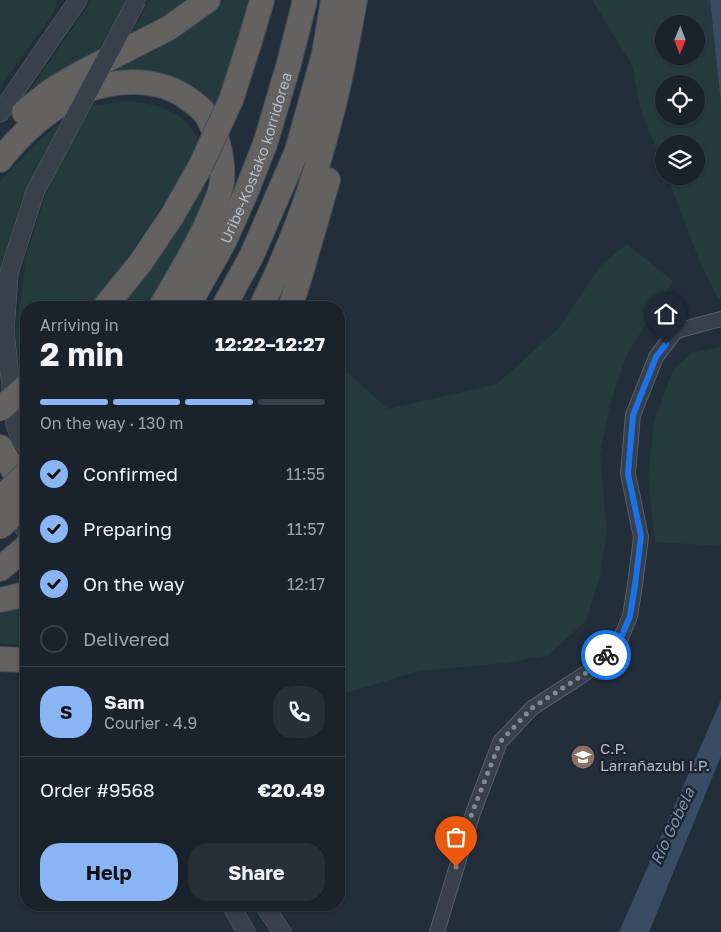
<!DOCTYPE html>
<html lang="en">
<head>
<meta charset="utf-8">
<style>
	body { margin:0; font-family:"Golos Text",sans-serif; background:#272f38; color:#f1f3f6; height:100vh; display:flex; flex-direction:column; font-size:19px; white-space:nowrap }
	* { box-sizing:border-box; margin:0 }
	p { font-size:16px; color:#9fa4a9 }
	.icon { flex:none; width:28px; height:28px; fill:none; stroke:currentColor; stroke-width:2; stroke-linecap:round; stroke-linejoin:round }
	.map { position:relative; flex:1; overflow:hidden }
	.side { position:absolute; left:20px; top:301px; width:325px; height:610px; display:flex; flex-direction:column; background:#1a222c; border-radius:20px; box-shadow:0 1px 4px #0004,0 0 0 1px #383f48 }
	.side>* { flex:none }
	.needle { width:32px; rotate:181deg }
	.buttons { position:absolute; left:655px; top:15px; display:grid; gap:10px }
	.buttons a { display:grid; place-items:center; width:50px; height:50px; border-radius:50%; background:#1a222c; box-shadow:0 1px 4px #0004,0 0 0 1px #383f48; font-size:25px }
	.pin { position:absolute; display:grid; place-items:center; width:42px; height:42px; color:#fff; margin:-51px -21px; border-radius:50% 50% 50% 0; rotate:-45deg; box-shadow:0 0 5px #0007 }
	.pin .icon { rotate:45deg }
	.courier { position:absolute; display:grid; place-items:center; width:50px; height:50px; margin:-25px; border:4px solid #1a73e8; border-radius:50%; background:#fff; color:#222; box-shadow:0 1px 6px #0007 }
	.summary em { font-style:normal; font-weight:700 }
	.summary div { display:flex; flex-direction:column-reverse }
	.summary { display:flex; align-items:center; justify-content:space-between; height:85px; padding:0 20px }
	h1 { font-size:32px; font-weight:700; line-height:38px }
	.bar { display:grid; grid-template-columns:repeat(4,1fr); gap:8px 5px; align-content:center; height:60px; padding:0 20px }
	.bar i { height:6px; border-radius:4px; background:#383f48 }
	.bar .active { background:#89b5f5 }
	.bar p { grid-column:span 4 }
	.line { display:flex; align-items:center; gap:12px; padding:0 20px; border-top:1px solid #383f48 }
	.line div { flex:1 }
	.round { display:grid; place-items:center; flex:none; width:52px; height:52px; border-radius:20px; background:#272f38 }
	ol { padding:0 20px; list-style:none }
	li { display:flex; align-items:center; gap:15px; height:55px }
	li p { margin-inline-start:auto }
	li .icon { padding:5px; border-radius:50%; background:#89b5f5; color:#111; stroke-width:4 }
	li:last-child { color:#9fa4a9 }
	li i { width:28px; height:28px; border:2px solid #383f48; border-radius:50% }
	.cta { display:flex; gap:10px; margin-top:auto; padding:10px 20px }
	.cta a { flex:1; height:58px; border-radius:20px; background:#89b5f5; color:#111; font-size:20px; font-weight:700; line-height:58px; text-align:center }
	.cta a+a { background:#272f38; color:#f1f3f6 }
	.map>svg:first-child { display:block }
	.green { fill:#253a3c; fill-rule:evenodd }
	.water { fill:#394c64 }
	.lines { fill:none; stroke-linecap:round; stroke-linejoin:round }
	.minor-casing { stroke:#555e69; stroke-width:16 }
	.tertiary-casing { stroke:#555e69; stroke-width:19 }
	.trunk-casing { stroke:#424b56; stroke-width:26 }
	.minor { stroke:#37404b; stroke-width:14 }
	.tertiary { stroke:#37404b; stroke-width:18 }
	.trunk { stroke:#636260; stroke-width:24 }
	.tertiary-bridge-casing { stroke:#555e69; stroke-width:19; stroke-linecap:butt }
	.trunk-bridge-casing { stroke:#424b56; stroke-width:26; stroke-linecap:butt }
	.tertiary-bridge { stroke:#37404b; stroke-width:18 }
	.trunk-bridge { stroke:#636260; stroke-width:24 }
	.done { stroke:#808a96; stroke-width:5; stroke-dasharray:0 9 }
	.route { stroke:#1a73e8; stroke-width:6 }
	.labels { text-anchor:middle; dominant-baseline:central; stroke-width:5; stroke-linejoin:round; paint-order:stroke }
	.street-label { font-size:15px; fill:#b2bbc7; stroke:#1c2530 }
	.poi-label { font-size:15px; fill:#b2bbc7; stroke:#1c2530; text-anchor:start }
	.water-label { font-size:16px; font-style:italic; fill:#7b92ae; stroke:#1c2530 }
</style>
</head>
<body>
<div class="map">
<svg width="721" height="932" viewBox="0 0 721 932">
	<rect width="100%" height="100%" fill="#232e3b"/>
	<path class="green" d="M0,0H58L53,14L0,87Z
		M92,0H128L94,57L28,92Z
		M150,0H192L179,10L128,39Z
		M225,0H249L237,47L212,112L108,82L111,72C150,50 189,28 225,0Z
		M592,0H710L721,104V298H718L701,265L667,176H696V144H664V168L640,108L632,65ZM664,24H696V56H664ZM664,84H696V116H664Z
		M128,101C149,104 173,107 188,124C192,129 195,135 199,141L184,174L108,286L89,307L26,308V370L18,378L16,331L27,253L45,196L59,165L92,106Z
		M63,120L22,199L5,258L0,287V183L2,179L42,138Z
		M205,172L206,189L197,225L151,307L113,308Z
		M627,244L673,281L627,354L610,404L600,454L607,533L599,580L586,621L548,655L507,663L419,671L339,695V356L346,371L388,409L497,384L559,328L601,265Z
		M721,347V546L655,542L648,480L654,421L673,370L692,353Z
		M26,606V646L0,643V612Z"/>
	<path class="water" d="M710,0H721V104Z
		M721,700V756L649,932H619Z"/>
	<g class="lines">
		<defs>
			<path id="minor" d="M437,932L473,813L500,742L532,708L586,673L618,645L630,616L635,585L641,537L628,474L633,415L656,357L676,331L721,319"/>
			<path id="tertiary" d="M0,113L78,0
				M26,456L15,424L5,331L9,273L35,192
				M10,502L26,532
				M231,905L246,932
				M264,905L282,932"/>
			<g id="trunk">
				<path d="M231,100L250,41L262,0"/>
				<path d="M24,112L52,90L79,74L169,28L208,0"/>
				<path d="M0,160C19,137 34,122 58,106C65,101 73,95 81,92C117,79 158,76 190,100C196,105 203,109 207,116C212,123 214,132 217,140C221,153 223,168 222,182C220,196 213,208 208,221C194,251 177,279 160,308"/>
				<path d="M104,308L141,262L172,216L200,167"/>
				<path id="s1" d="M187,308L224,242L245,195L265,144L288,67L305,0"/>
				<path d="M223,308L252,255L297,151L324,54L333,0"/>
				<path d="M261,308C267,294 274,280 280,266C302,217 319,164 332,112C342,75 348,37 355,0"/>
				<path d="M290,308L301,273L328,180"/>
				<path d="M0,447L26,492"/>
				<path d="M0,569L26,547"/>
				<path d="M0,600L26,594"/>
				<path d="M0,659L26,660"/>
			</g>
		</defs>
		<use href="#minor" class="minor-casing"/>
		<use href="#tertiary" class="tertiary-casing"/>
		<use href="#trunk" class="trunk-casing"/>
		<use href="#minor" class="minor"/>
		<use href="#tertiary" class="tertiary"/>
		<use href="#trunk" class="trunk"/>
		<defs>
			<path id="tertiary-bridge" d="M35,192L137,0"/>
			<path id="trunk-bridge" d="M200,167L231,100
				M0,409L26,387
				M0,499L26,474
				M0,527L26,503"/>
		</defs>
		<use href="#tertiary-bridge" class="tertiary-bridge-casing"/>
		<use href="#trunk-bridge" class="trunk-bridge-casing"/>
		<use href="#tertiary-bridge" class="tertiary-bridge"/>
		<use href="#trunk-bridge" class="trunk-bridge"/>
	</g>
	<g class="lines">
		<path class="done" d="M456,867L472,813L500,742L532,708L586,673L606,655"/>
		<path class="route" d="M606,655L618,645L630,616L635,585L641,536L628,474L633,415L656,357L666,344"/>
	</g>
	<defs>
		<symbol id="school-disc" viewBox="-11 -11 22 22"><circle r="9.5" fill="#8d6e63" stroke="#1c2530"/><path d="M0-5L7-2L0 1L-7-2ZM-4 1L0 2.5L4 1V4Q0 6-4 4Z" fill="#fff"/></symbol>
	</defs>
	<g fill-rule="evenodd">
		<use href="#school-disc" x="569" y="743" width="28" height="28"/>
	</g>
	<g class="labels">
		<g class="street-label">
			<text stroke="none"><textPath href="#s1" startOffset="166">Uribe-Kostako korridorea</textPath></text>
		</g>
		<g class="poi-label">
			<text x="600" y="748">C.P.<tspan x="600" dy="17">Larrañazubi I.P.</tspan></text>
		</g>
		<g class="water-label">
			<text transform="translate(672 826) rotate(-65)">Río Gobela</text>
		</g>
	</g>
</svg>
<div class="buttons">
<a><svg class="needle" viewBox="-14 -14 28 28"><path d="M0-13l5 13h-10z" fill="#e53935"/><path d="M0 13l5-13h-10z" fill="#9fa4a9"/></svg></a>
<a><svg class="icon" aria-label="locate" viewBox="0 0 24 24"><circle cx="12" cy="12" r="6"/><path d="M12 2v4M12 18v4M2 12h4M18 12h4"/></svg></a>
<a><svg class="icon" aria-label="layers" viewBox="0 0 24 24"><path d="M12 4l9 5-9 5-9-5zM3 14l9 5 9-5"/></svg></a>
</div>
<div class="pin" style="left:456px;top:867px;background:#ea580c"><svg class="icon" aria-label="bag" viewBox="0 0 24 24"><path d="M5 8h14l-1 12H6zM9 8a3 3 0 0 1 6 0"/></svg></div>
<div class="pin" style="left:666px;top:344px;background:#1f2937"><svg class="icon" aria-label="home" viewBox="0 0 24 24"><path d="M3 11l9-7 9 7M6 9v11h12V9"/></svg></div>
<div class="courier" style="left:606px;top:655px"><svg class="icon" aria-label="bike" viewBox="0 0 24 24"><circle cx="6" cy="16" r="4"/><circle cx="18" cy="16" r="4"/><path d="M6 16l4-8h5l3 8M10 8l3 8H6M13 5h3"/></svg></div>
<section class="side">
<div class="summary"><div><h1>2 min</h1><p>Arriving in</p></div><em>12:22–12:27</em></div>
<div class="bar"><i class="active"></i><i class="active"></i><i class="active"></i><i></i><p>On the way · 130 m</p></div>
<ol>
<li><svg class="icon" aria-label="check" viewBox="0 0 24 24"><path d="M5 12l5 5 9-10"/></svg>Confirmed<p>11:55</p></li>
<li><svg class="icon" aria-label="check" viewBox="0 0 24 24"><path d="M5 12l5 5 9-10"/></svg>Preparing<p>11:57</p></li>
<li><svg class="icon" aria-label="check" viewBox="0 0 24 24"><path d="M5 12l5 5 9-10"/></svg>On the way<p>12:17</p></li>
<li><i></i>Delivered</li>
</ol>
<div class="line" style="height:90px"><b class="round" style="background:#89b5f5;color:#111">S</b><div><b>Sam</b><p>Courier · 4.9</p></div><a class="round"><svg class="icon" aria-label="phone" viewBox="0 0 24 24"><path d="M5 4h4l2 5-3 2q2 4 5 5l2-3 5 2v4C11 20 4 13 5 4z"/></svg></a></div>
<div class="line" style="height:65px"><div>Order #9568</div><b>€20.49</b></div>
<div class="cta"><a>Help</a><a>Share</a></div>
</section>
</div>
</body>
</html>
